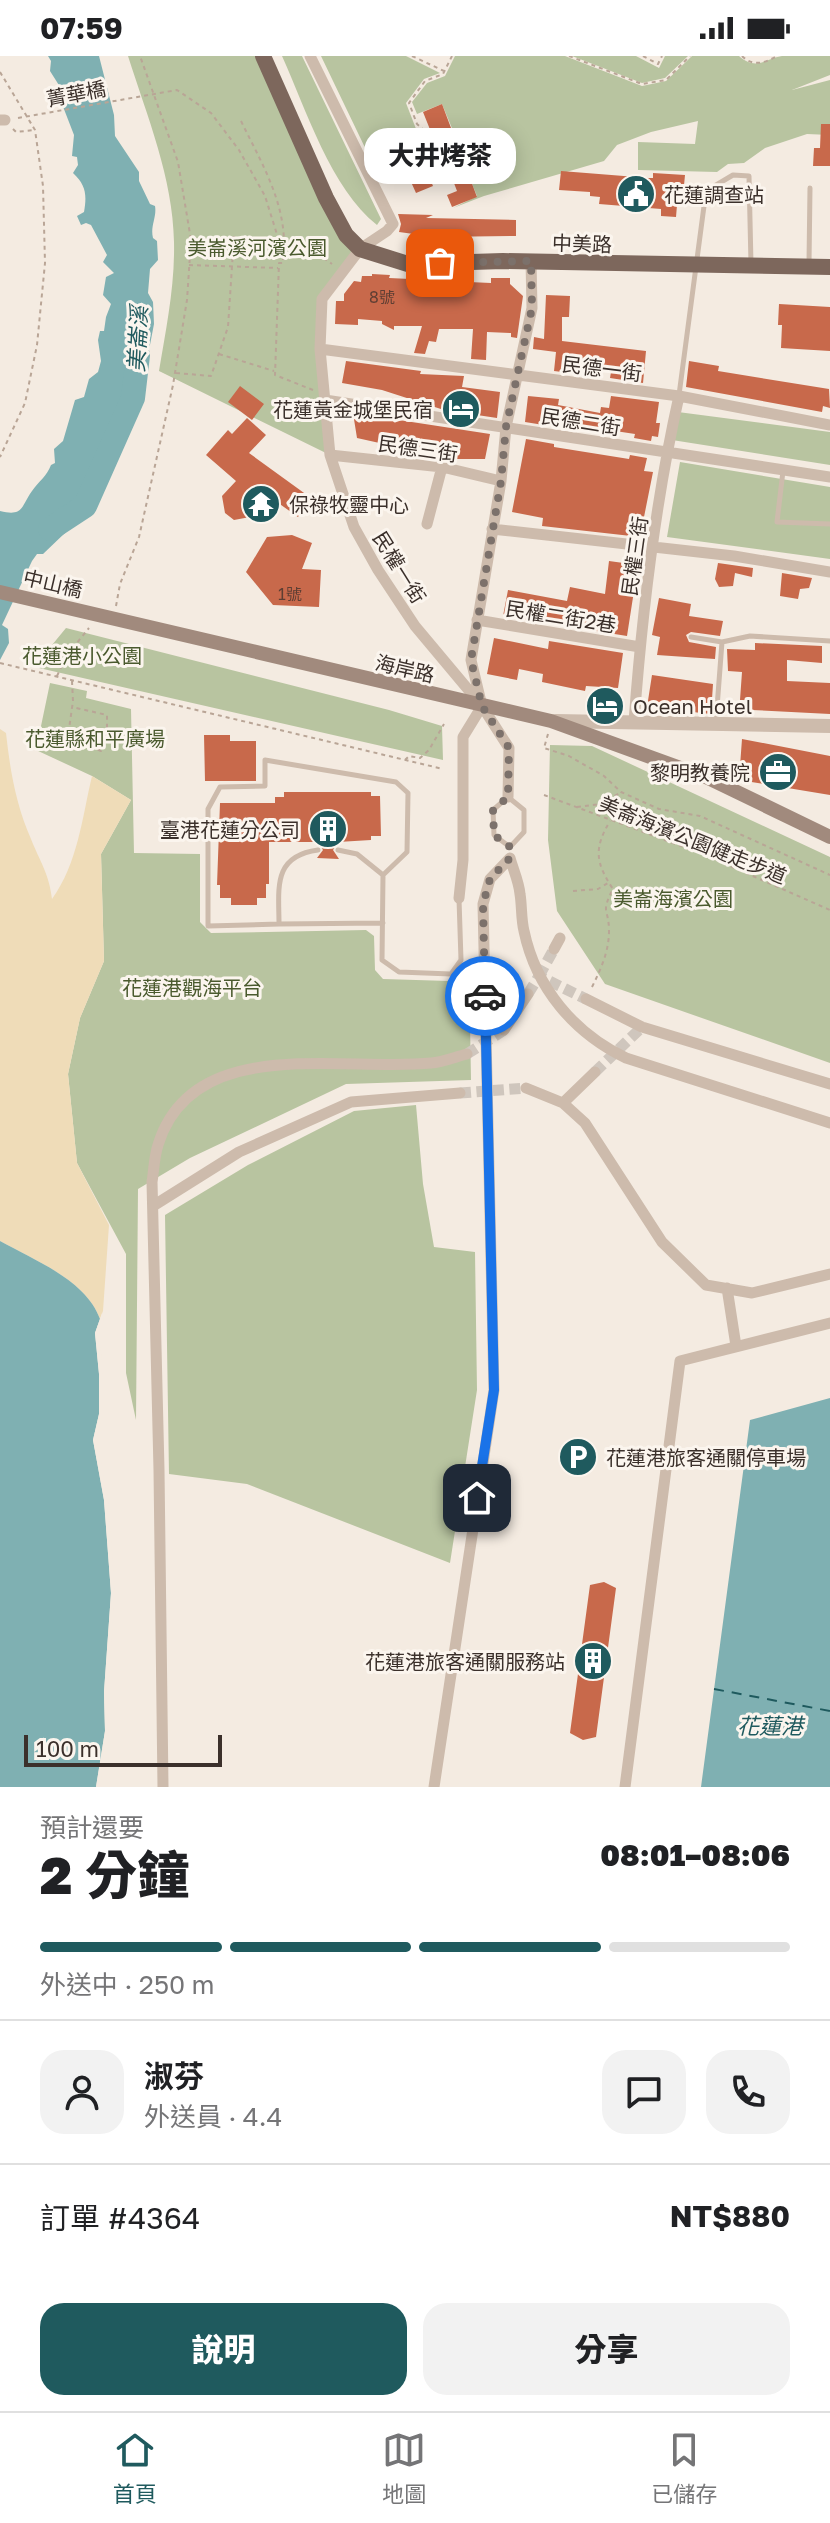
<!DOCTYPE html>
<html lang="zh-TW">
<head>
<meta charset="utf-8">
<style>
	body { margin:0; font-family:"Golos Text","Noto Sans TC",sans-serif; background:#f2f2f2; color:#202124; height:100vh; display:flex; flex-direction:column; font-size:30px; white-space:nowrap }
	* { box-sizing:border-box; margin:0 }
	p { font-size:26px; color:#757577 }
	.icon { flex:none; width:44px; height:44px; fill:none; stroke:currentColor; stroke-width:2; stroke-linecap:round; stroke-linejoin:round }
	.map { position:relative; height:1731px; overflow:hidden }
	.drawer { display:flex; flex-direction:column; background:#fff; flex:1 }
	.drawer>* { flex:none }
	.scale { position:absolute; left:24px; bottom:20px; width:198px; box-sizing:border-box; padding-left:8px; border:4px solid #3b302b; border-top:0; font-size:22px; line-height:28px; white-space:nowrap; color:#3b302b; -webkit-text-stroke:6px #fbf5ee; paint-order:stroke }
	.pin { position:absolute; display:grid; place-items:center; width:68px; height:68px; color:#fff; margin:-34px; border-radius:16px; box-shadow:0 4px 12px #0006 }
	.courier { position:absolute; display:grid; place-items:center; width:80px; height:80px; margin:-40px; border:6px solid #1a73e8; border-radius:50%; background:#fff; color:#222; box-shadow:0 2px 10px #0007 }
	.bubble { position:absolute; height:56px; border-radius:24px; background:#fff; box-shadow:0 4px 20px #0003; font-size:26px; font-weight:800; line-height:56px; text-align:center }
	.summary em { font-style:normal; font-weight:800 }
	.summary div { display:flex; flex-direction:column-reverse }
	.summary { display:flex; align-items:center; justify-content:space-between; height:136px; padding:0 40px }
	h1 { font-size:52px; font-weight:800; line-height:60px }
	.bar { display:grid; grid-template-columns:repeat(4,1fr); gap:12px 8px; align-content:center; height:96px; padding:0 40px }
	.bar i { height:10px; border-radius:6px; background:#e0e0e0 }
	.bar .selected { background:#1f5a5e }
	.bar p { grid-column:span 4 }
	.line { display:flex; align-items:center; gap:20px; padding:0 40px; border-top:2px solid #e0e0e0 }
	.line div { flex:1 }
	.round { display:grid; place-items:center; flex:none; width:84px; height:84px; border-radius:24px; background:#f2f2f2 }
	.cta { display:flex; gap:16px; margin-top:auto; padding:16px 40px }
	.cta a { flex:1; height:92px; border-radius:24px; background:#1f5a5e; color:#fff; font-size:32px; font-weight:800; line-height:92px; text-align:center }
	.cta a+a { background:#f2f2f2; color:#202124 }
	.status { display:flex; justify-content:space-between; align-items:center; height:56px; padding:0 40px; background:#fff; direction:ltr }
	.status svg { height:22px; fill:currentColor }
	.tab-bar { display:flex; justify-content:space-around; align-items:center; height:112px; border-top:2px solid #e0e0e0; background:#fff; font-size:22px; color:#757577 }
	.tab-bar a { display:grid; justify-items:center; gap:4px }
	.tab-bar .selected { color:#1f5a5e }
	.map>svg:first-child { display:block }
	.green { fill:#b8c4a0 }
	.sand { fill:#efdcb8 }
	.water { fill:#7fb0b2 }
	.pier { fill:#f4ebe1 }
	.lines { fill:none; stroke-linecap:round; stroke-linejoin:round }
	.river { stroke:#7fb0b2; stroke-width:24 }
	.ferry { stroke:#1f5a5e; stroke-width:2; stroke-dasharray:10 8; stroke-linecap:butt }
	.building { fill:#c8694b }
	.minor-tunnel { stroke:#cfc6bd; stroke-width:11; stroke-dasharray:11 5.5; stroke-linecap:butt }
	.path { stroke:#b9a596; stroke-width:2; stroke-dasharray:4 4; stroke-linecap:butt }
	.service { stroke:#cdbbac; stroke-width:5 }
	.minor { stroke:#cdbbac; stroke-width:11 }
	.tertiary { stroke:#cdbbac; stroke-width:14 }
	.secondary { stroke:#a18a7d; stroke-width:14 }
	.primary { stroke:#7d675c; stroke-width:16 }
	.done { stroke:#7c716b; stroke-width:8; stroke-dasharray:0 14.4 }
	.route { stroke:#1a73e8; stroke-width:10 }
	.labels { text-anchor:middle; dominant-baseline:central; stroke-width:6; stroke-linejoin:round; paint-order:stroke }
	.number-label { font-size:16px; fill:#5e3e33 }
	.street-label { font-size:20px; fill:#3b302b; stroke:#fbf5ee }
	.poi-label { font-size:20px; fill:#3b302b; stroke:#fbf5ee; text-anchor:start }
	.park-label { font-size:20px; fill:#4a5a2e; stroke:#fbf5ee }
	.water-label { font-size:22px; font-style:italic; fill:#1f5a5e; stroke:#fbf5ee }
</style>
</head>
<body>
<div class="status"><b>07:59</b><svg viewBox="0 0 49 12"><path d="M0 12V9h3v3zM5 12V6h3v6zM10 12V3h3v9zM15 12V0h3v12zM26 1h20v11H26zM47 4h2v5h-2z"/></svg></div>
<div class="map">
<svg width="830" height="1731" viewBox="0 0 830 1731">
	<rect width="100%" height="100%" fill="#f4ebe1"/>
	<path class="green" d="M128,0H263L360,193L322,243L330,399L159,315C166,273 175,230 174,186C173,122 147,60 128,0Z
		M282,0H302L381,163L377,169C331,133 306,53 282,0Z
		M321,0H406L440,17L424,23L406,47L418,78L369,100Z
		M455,0H565L642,30L666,25L692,0H739C756,15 765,3 782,0C797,0 815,0 830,0V19L792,34L830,24V79L807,78L765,92L744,107L728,108L717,116L638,114V86L695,88L698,65L651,76L617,89L604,105L484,140L453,152L477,140L464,108L466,106L442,48L417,58L412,46L427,27L445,20Z
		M572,0H636L659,12L665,0H688L665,22L642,27Z
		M678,356L830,376V409L672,384Z
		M680,406L830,431V503L667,481Z
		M66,572L389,654L442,670L443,704L39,612L52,589Z
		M50,627L87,635L86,642L131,653L134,797L200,798V866L211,877L366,874L374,880L375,914L383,923L449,925L462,919L469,907L471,1024L346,1028L190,1102L138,1133L136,1364L126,1317V1198L77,1107L68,1018L80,962L104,905L101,798L131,744L92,720L36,694Z
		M550,689L592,690L830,801V1007L605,928L557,855L548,784Z
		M416,1049L423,1128L434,1191L475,1196L477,1334L450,1507L247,1428L169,1418L165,1159L248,1109L354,1055Z"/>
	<path class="sand" d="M0,673L6,677C10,714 16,749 31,783C40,806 49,817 52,843C78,807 82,762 92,720L131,744L101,798L104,905L80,962L68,1018L77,1107L109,1169L103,1255L100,1263C86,1224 34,1204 0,1185Z"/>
	<path class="water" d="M48,0H99L114,59L115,80L139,116V125L150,148L155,150C157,161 150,170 153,182L157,185L158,204L150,213L148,237L153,246L154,268L144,320L138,321L106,396L102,419L67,469L66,476L43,498H37L32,505L2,569L8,573L9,587L0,604V455C24,461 21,450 32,435C39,425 47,420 51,409L55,407L54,393L63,385L75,344L84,341L89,323L98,316L101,305L98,284L100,275H104L106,261L111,248L103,239L106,221L114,217L103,206L107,199L91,169L86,167L81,169L77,160L84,156C87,139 86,129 73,117L78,109L77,101L72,100L74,79L62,48V34L50,15L51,5Z
		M0,1185C34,1204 86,1224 100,1263L95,1277L99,1318V1358L93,1384L104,1444L111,1537L104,1636L105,1675L96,1731H0Z
		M830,1342V1731H701L750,1364Z"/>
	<path class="pier" d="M102,1257L104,1264L99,1277L103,1318V1358L97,1384L108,1443L115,1537L108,1636L109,1676L100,1731H96L105,1675L104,1636L111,1537L104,1444L93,1384L99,1358V1318L95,1277Z"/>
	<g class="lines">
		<path class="river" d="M50,473L85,450L133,342L138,299"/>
		<path class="ferry" d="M714,1633L830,1655"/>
	</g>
	<path class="building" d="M442,48L477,141L452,151L447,139L457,135L449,114L430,123L433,130L416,137L398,97L433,81L423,56Z
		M821,68H830V110H813L814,92H820Z
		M561,115L649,122H653V117L685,119L682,150L677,149L676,161L661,160V153L599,148L600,141L590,140V136L559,134Z
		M398,158L433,159L426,162L516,164V180L436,181L399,176L401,168Z
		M372,218L390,219L389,222L431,224V218H443V224H469V226L491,227V222H510V228L523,240L517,282L511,281V277L487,276L486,304L471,303L473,273H439L436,286L429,285L425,298L414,297L422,270H394V274L382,268V265L358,263V269L335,268L336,245H344V238L354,225L361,226L362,220H372Z
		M546,239L570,240L569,261H562V285L646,295L643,327L610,322L611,316L599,314L571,310L570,317L554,315L556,296L533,293L534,281L544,283Z
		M779,248L830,251V295L781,292L782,269H778Z
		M346,305L421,315L420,318L464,320L462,331L500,336L497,362L444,354L382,334L342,327Z
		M689,305L719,310L718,315L829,333L830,352L823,350L822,356L686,331Z
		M240,330L264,348L252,364L228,346Z
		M528,340L559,343L558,349L600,357L601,351L609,352L611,340L659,346L656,367H660L658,381L652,380L651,385L634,382L635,378L556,366V371L525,366Z
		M353,357L490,378L485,403H455L456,398L412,391L411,394L357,382Z
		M247,362L266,379L249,397L311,442L298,461L260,434L257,452L250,461L234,464L225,457L222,440L236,425L206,399L228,374L232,378Z
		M526,383L554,388V391L629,403L630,399L647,402L644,415L653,416L640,481L542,470L543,462L512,456Z
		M292,479L312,487L302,513L321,514L319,551L273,549L246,516L267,481Z
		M609,505L638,509L627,580L503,560L508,534L567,545L570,531L605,538Z
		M718,507L753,512L752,521L735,517L733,530L719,531L715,523Z
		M782,517L812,522L809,532L800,533L798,543L780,540Z
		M659,542L691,548L689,560L723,565L720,580L691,576L686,579L689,586L716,591L715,603L657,599L660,581L652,579Z
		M494,582L548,593L549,585L623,597L618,632L586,630L585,635L542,626L543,618L519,613L517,624L487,618Z
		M755,587L822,590V607L787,604V625L830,627V658L752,654V644H740L742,616L728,615L727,593L755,594Z
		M652,619L713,628L711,658L647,651Z
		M204,679H230V685H256V725H205Z
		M742,683L830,700V739L739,724Z
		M284,736H371V740H380L381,780H371V784L338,786L333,794L339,803L317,802L323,794L318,786H269V828H266V842H257V849H231V842H220V829H217L220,747H275V741H284Z
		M604,1526L616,1532L596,1681L583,1684L570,1677L590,1529Z"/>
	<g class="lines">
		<path class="minor-tunnel" d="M539,920L554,893
			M528,938L539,920L586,943
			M467,998L504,974
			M595,1016L642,971
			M460,1037L526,1032"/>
		<path class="path" d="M412,0L444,15
			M569,0L642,28L666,24L690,0
			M643,0L658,8L662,0
			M742,0C753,11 765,7 777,0
			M0,16L35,74L43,130L45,207L37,289L25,347L0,401
			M18,62L177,34L211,57L239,94L265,140L280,188
			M241,65C261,106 285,145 284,191
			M13,73L16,76L34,74
			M425,75L417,68L409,47L425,25L443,18L452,0
			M189,209L278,212
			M219,298L274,315
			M176,317L211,320L228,271L234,180
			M313,334L275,319L279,207H283V193L318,194L321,200L332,208
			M116,550L120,528L139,481L173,329L187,244L191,184L178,106L140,0
			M0,607L443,713
			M57,620L67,599L89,572
			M72,625L73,645L68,680L101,695L102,679H107V659L72,651
			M548,678L544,692L569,700L604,720L621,736L659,753L700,760L830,819
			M405,704L409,700L420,702L429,694L444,668
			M544,739L705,799L830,854
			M577,751L600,748L620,737
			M573,835L598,833L608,827
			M592,931C601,913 609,895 609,875C609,852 600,858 613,833C595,806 594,792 610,765"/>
		<path class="service" d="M809,207L810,132
			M679,339L706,135L733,119L749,120L751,208
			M783,415L777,466L830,468
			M691,581L722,586L750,580L830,585
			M716,665L722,586
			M508,741L524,754V776L510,791L494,779L493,754Z
			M318,794C272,800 279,833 279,868L208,870V753L220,731L265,730V704L396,726L408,737L407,796L383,819
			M338,794L357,798L383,819L382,904L399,916L451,918L461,904L459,843
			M279,868L383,867"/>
		<path class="minor" d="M310,0L393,168L387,175L360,193L322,243L320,293L330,399L354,471L378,514L415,570L482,650L509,692L508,741
			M0,64H5
			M320,293L679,340L830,369
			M325,344L830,421
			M330,399L442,411L501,425
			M427,468L442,411
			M492,473L734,500L830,516
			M477,564L640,591
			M481,646L471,604L501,425L506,371L532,252L531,205
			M634,666C642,557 655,447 679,340
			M459,842L463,804V681L482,650
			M554,893L560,882
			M586,943L642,971L830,1028
			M504,974L528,938
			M526,1032L563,1047L585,1067L662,1186L706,1229L752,1237L830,1218
			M563,1047L595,1016
			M153,1150L239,1096L351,1046L460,1037
			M727,1232L736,1290
			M163,1731L159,1414L152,1126C154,1114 154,1101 158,1089C192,977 344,1016 431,1007C443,1006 455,1001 467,998
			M434,1731L494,1334L483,848L490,823L510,802C513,813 519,826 520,838C522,850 521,863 524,875C536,932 574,977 626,1002L830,1067
			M625,1731L680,1305L830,1267"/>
		<path class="tertiary" d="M555,665L830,670"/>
		<path class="secondary" d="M0,536L551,665L708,722L830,781"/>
		<path class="primary" d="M263,0L326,142L346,179L360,193L408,208L503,205L830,211"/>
	</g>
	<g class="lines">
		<path class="done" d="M440,207L531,205L532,252L506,371L501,425L471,604L482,650L509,692L508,741L493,754L494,779L510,791V802L490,823L483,848L485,940"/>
		<path class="route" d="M477,1442L494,1334L485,940"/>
	</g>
	<defs>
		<symbol id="civic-disc" viewBox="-11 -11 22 22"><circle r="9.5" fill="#1f5a5e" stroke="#fbf5ee"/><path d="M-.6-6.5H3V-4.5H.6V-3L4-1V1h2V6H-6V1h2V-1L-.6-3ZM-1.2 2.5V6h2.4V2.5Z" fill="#fff"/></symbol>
		<symbol id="hotel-disc" viewBox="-11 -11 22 22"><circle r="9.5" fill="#1f5a5e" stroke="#fbf5ee"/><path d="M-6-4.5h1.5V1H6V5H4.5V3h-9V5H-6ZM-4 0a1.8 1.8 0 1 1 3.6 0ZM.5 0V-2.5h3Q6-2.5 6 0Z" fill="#fff"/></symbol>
		<symbol id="temple-disc" viewBox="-11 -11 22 22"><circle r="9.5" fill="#1f5a5e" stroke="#fbf5ee"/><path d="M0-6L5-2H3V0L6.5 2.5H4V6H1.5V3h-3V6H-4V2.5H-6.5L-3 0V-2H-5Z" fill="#fff"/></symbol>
		<symbol id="office-disc" viewBox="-11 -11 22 22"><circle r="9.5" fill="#1f5a5e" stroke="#fbf5ee"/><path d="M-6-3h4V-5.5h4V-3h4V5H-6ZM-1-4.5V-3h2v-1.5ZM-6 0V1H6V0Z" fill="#fff"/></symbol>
		<symbol id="building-disc" viewBox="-11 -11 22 22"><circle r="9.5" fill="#1f5a5e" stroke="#fbf5ee"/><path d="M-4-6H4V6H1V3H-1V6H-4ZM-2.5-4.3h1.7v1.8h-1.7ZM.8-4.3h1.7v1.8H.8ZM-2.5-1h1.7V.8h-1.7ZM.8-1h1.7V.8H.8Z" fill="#fff"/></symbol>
		<symbol id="parking-disc" viewBox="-11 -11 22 22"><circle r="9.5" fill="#1f5a5e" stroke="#fbf5ee"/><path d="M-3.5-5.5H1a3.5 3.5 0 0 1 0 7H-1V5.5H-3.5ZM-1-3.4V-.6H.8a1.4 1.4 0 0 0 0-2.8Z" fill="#fff"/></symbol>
	</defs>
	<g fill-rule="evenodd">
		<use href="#civic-disc" x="614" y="116" width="44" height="44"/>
		<use href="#hotel-disc" x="439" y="331" width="44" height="44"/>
		<use href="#temple-disc" x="239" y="426" width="44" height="44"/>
		<use href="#hotel-disc" x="583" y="628" width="44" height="44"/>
		<use href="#office-disc" x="756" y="694" width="44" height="44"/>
		<use href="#building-disc" x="306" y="751" width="44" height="44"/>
		<use href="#parking-disc" x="556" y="1379" width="44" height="44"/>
		<use href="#building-disc" x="571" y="1583" width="44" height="44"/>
	</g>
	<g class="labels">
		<g class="number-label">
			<text x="382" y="241">8號</text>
			<text x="290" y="538">1號</text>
		</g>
		<g class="street-label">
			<text transform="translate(76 37) rotate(-11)">菁華橋</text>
			<text transform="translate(582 187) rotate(2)">中美路</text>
			<text transform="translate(602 312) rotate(7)">民德一街</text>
			<text transform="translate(581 365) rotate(9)">民德二街</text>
			<text transform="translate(418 392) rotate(8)">民德三街</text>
			<text transform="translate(634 500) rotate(-82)">民權三街</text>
			<text transform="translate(400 511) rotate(58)">民權一街</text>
			<text transform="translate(53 527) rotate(13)">中山橋</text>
			<text transform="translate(561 560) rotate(9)">民權二街2巷</text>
			<text transform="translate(405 612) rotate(13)">海岸路</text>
			<text transform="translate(693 783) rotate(22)">美崙海濱公園健走步道</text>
		</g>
		<g class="poi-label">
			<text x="664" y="138">花蓮調查站</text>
			<text x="433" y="353" text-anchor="end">花蓮黃金城堡民宿</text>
			<text x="289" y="448">保祿牧靈中心</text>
			<text x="633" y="650">Ocean Hotel</text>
			<text x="750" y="716" text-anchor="end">黎明教養院</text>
			<text x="300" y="773" text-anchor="end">臺港花蓮分公司</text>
			<text x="606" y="1401">花蓮港旅客通關停車場</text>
			<text x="565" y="1605" text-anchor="end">花蓮港旅客通關服務站</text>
		</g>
		<g class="park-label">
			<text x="257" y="191">美崙溪河濱公園</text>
			<text x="82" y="599">花蓮港小公園</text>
			<text x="95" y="682">花蓮縣和平廣場</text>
			<text x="673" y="842">美崙海濱公園</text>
			<text x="192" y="931">花蓮港觀海平台</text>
		</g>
		<g class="water-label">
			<text transform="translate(137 283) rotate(-87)">美崙溪</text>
			<text x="770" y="1669">花蓮港</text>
		</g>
	</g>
</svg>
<div class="scale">100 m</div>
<div class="pin" style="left:440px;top:207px;background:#ea580c"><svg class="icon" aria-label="bag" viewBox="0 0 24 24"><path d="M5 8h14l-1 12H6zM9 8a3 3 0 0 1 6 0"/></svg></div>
<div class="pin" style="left:477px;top:1442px;background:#1f2937"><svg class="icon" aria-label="home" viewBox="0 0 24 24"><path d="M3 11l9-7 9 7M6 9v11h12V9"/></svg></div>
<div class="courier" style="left:485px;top:940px"><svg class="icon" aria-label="car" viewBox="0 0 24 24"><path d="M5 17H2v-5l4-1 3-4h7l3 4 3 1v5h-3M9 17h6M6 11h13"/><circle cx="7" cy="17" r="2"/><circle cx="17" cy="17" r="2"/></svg></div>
<div class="bubble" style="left:364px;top:72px;width:152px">大井烤茶</div>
</div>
<section class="drawer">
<div class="summary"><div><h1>2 分鐘</h1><p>預計還要</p></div><em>08:01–08:06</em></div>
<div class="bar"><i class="selected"></i><i class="selected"></i><i class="selected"></i><i></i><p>外送中 · 250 m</p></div>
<div class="line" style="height:144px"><a class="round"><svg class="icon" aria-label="person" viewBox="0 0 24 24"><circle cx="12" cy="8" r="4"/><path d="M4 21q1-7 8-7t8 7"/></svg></a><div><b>淑芬</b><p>外送員 · 4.4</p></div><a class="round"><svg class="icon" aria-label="chat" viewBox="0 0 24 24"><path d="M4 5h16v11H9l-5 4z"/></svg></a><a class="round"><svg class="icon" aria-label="phone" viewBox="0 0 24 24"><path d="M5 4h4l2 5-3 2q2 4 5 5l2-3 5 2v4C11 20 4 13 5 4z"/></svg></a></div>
<div class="line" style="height:104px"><div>訂單 #4364</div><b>NT$880</b></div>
<div class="cta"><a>說明</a><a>分享</a></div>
</section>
<nav class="tab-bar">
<a class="selected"><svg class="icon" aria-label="home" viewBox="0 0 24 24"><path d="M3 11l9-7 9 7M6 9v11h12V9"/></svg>首頁</a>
<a><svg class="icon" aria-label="map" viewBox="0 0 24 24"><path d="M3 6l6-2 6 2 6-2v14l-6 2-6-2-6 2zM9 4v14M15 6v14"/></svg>地圖</a>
<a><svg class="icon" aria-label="saved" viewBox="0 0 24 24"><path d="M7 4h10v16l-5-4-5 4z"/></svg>已儲存</a>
</nav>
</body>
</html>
